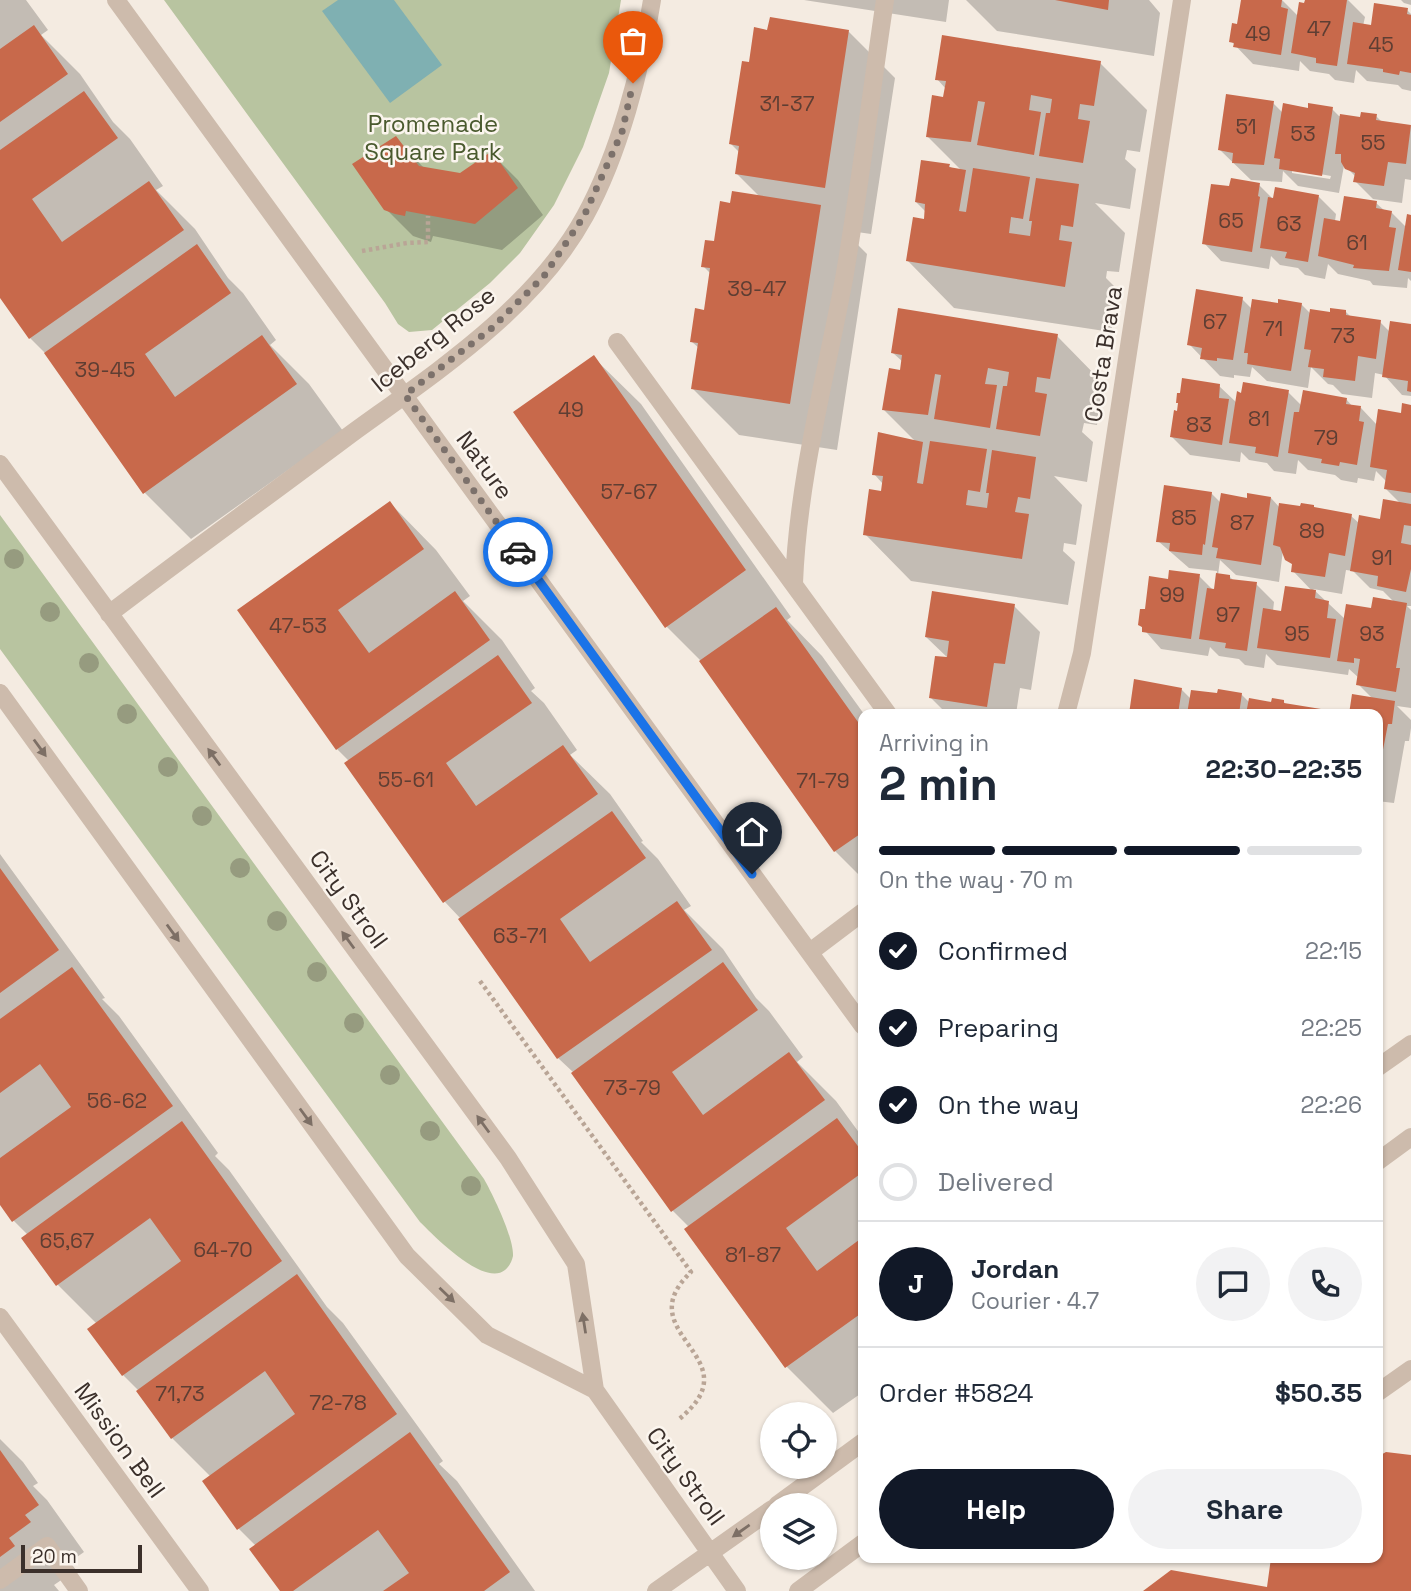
<!DOCTYPE html>
<html lang="en">
<head>
<meta charset="utf-8">
<style>
	body { margin:0; font-family:"Space Grotesk",sans-serif; background:#f2f2f3; color:#1f2937; height:100vh; display:flex; flex-direction:column; font-size:26px; white-space:nowrap }
	* { box-sizing:border-box; margin:0 }
	p { font-size:23px; color:#747a83 }
	.icon { flex:none; width:38px; height:38px; fill:none; stroke:currentColor; stroke-width:2; stroke-linecap:round; stroke-linejoin:round }
	.map { position:relative; flex:1; overflow:hidden }
	.sheet { position:absolute; left:858px; top:709px; width:525px; height:854px; display:flex; flex-direction:column; background:#fff; border-radius:14px; box-shadow:0 2px 5px #0004 }
	.sheet>* { flex:none }
	.fabs { position:absolute; left:760px; top:1402px; display:grid; gap:14px }
	.fabs a { display:grid; place-items:center; width:77px; height:77px; border-radius:50%; background:#fff; box-shadow:0 2px 5px #0004; font-size:35px }
	.scale { position:absolute; left:21px; bottom:18px; width:121px; box-sizing:border-box; padding-left:7px; border:4px solid #3b302b; border-top:0; font-size:19px; line-height:24px; white-space:nowrap; color:#3b302b; -webkit-text-stroke:5px #fbf5ee; paint-order:stroke }
	.pin { position:absolute; display:grid; place-items:center; width:60px; height:60px; color:#fff; margin:-72px -30px; border-radius:50% 50% 50% 0; rotate:-45deg; box-shadow:0 0 7px #0007 }
	.pin .icon { rotate:45deg }
	.courier { position:absolute; display:grid; place-items:center; width:70px; height:70px; margin:-35px; border:5px solid #1a73e8; border-radius:50%; background:#fff; color:#222; box-shadow:0 2px 9px #0007 }
	.summary em { font-style:normal; font-weight:700 }
	.summary div { display:flex; flex-direction:column-reverse }
	.summary { display:flex; align-items:center; justify-content:space-between; height:119px; padding:0 21px }
	h1 { font-size:46px; font-weight:700; line-height:52px }
	.bar { display:grid; grid-template-columns:repeat(4,1fr); gap:10px 7px; align-content:center; height:84px; padding:0 21px }
	.bar i { height:9px; border-radius:5px; background:#e0e1e3 }
	.bar .current { background:#111827 }
	.bar p { grid-column:span 4 }
	.line { display:flex; align-items:center; gap:18px; padding:0 21px; border-top:2px solid #e0e1e3 }
	.line div { flex:1 }
	.round { display:grid; place-items:center; flex:none; width:74px; height:74px; border-radius:37px; background:#f2f2f3 }
	ol { padding:0 21px; list-style:none }
	li { display:flex; align-items:center; gap:21px; height:77px }
	li p { margin-inline-start:auto }
	li .icon { padding:7px; border-radius:50%; background:#111827; color:#fff; stroke-width:4 }
	li:last-child { color:#747a83 }
	li i { width:38px; height:38px; border:4px solid #e0e1e3; border-radius:50% }
	.action { display:flex; gap:14px; margin-top:auto; padding:14px 21px }
	.action a { flex:1; height:80px; border-radius:42px; background:#111827; color:#fff; font-size:28px; font-weight:700; line-height:80px; text-align:center }
	.action a+a { background:#f2f2f3; color:#1f2937 }
	.map>svg:first-child { display:block }
	.green { fill:#b8c4a0 }
	.water { fill:#7fb0b2 }
	.shadow { fill:#0003; fill-rule:evenodd }
	.building { fill:#c8694b }
	.lines { fill:none; stroke-linecap:round; stroke-linejoin:round }
	.path { stroke:#b9a596; stroke-width:4.5; stroke-dasharray:3.5 3.5; stroke-linecap:butt }
	.minor { stroke:#cdbbac; stroke-width:18 }
	.tree { fill:#969b7f }
	.oneway { fill:#7d6f65 }
	.done { stroke:#7c716b; stroke-width:7; stroke-dasharray:0 12.6 }
	.route { stroke:#1a73e8; stroke-width:9 }
	.labels { text-anchor:middle; dominant-baseline:central; stroke-width:5; stroke-linejoin:round; paint-order:stroke }
	.number-label { font-size:21px; fill:#5e3e33 }
	.park-label { font-size:24px; fill:#4a5a2e; stroke:#fbf5ee }
	.street-label { font-size:24px; fill:#3b302b; stroke:#fbf5ee }
</style>
</head>
<body>
<div class="map">
<svg width="1411" height="1591" viewBox="0 0 1411 1591">
	<rect width="100%" height="100%" fill="#f4ebe1"/>
	<path class="green" d="M164,0H621L609,73L583,147L554,205L520,253L490,283L432,330L409,332L398,324L385,303Z
		M0,515L484,1179C493,1195 514,1238 513,1256C512,1261 509,1267 505,1270C484,1287 435,1237 420,1222L0,649Z"/>
	<path class="water" d="M338,0H394L442,65L390,103L322,11Z"/>
	<path class="shadow" d="M0,0H26L48,30L41,35L80,74L113,122L130,139L163,186L156,190L195,229L228,278L243,293L276,340L270,345L309,384L343,431L191,539L144,492L46,354L30,338L0,295Z
		M804,0H949L946,22Z
		M966,0H1149L1160,13L1154,56L997,31Z
		M1243,0H1282L1298,16L1306,5V0H1348L1365,17L1363,26L1372,27L1407,10L1411,14V91L1402,89L1398,85L1367,81L1356,70L1354,83L1335,80L1329,74L1310,71L1300,61L1299,71L1253,64L1231,41L1239,26Z
		M1401,0H1411V5L1404,3Z
		M848,31L895,78L871,234L843,230L867,254L837,450L739,435L692,388L699,348L692,342L705,312L711,274L703,266L732,205L761,198L737,174L739,152L731,144L750,64L769,32Z
		M1100,63L1147,110L1140,152L1127,150L1125,159L1136,169L1130,209L1095,203L1125,233L1119,272L1107,271L1106,278L1118,290L1111,332L954,308L908,261L925,221L926,212L916,202L949,166L953,169L962,171L927,136L945,99L946,89L937,79Z
		M1273,103L1283,113L1332,109L1339,116L1361,119L1376,116L1383,123L1411,126V180L1405,179L1402,203L1373,199L1355,181L1356,177L1347,168L1345,160L1339,193L1298,186L1283,171L1282,182L1251,180L1220,150ZM1292,169L1331,176L1330,179L1292,173Z
		M396,139L425,169L460,175L492,154L518,180L543,215L502,250L433,236L431,242L413,236L386,209Z
		M1259,185L1274,200L1318,196L1336,214L1335,221L1341,223L1376,203L1385,211L1391,212L1406,227L1411,217V281L1408,278L1407,288L1373,285L1370,281L1338,274L1328,264L1325,279L1305,275L1298,268L1280,265L1271,256L1269,269L1221,261L1204,243L1231,188Z
		M1242,299L1252,309L1301,304L1311,314L1346,312L1352,318L1380,322L1390,332L1411,326V396L1402,395L1384,375L1375,373L1372,398L1342,394L1333,385L1328,384L1311,367L1308,388L1267,381L1252,367L1250,377L1234,375V378L1220,376L1189,344Z
		M1057,336L1103,383L1097,425L1084,423L1082,432L1093,442L1087,482L1054,476L1082,505L1076,545L1064,543L1063,551L1075,562L1068,605L911,581L865,534L882,493L883,484L874,474L917,443L884,410L901,372L903,362L893,353Z
		M594,358L641,404L791,617L787,620L822,656L864,714L863,879L835,851L702,662L666,626Z
		M1219,386L1237,403L1288,392L1302,406L1346,399L1353,407L1361,408L1377,425L1403,415L1411,407V606H1407L1411,610V708L1397,706L1411,720V728L1409,741H1405L1394,803L1377,801V714H1351L1373,699L1358,684L1359,678L1349,669L1348,675L1277,665L1266,654L1264,668L1245,665L1239,659L1219,656L1210,647L1208,656L1161,649L1140,625L1147,611L1170,581L1199,576L1215,592L1217,571L1189,568L1158,541L1211,493L1221,503L1271,498L1280,508L1313,506L1317,510L1351,516L1360,524L1382,521L1401,504L1386,489L1387,482L1376,471L1374,481L1358,478L1357,483L1341,480L1335,475L1308,470L1298,460L1296,474L1274,471L1267,463L1249,460L1241,452L1240,462L1190,455L1172,437ZM1283,550L1287,559L1294,566L1293,571L1313,592L1283,613L1273,611L1274,602L1256,584L1234,581L1229,576L1218,575L1220,560L1236,575L1279,582ZM1346,570L1353,571L1370,588L1383,591L1395,603L1345,619L1313,589L1342,594Z
		M390,503L436,550L470,596L463,601L502,640L535,688L531,691L544,703L577,750L570,755L610,794L643,841L641,842L658,859L691,906L684,910L723,949L756,998L769,1011L803,1057L797,1062L836,1101L863,1138V1392L833,1413L787,1367L689,1227L673,1211L574,1073L558,1058L461,919L445,902L347,763L349,761L337,749L239,610Z
		M1014,606L1040,632L1031,690L1020,688L1016,714H947L931,698L949,659L926,637Z
		M1181,689L1191,699L1241,694L1250,703L1283,701L1287,706L1320,711L1323,714H1130Z
		M0,854L105,998L102,999L119,1016L218,1153L215,1156L229,1170L327,1307L343,1323L443,1461L439,1464L457,1481L535,1591H282L256,1546L238,1528L211,1477L172,1438L139,1391L123,1375L90,1329L97,1324L58,1285L24,1238L28,1235L14,1221L0,1202Z
		M0,1439L23,1462L38,1483L33,1486L47,1500L84,1552L70,1562L76,1570L54,1585L59,1591H0Z
		M1411,1457V1591H1268L1273,1558H1377Z"/>
	<path class="building" d="M1055,0H1109L1108,10Z
		M1241,0H1282L1281,7L1288,9L1281,55L1233,47L1234,43L1229,42L1232,23L1237,24Z
		M1305,0H1347L1337,66L1316,63V58L1291,53L1299,2L1304,3Z
		M1374,3L1408,8L1407,14L1411,15V73L1400,71L1399,75L1383,72V69L1347,64L1353,22L1371,25Z
		M770,17L849,30L825,188L735,174L739,146L729,144L742,61L749,62L754,27L767,30Z
		M34,25L68,74L0,122V49Z
		M942,35L1101,61L1094,106L1080,104L1078,119L1090,121L1083,163L1039,156L1046,113H1050L1052,99L1031,95L1029,110L1041,112L1034,155L977,145L985,102L978,101L971,142L926,137L932,95L943,97L946,81L935,80Z
		M84,91L118,138L32,199L62,242L149,181L184,230L29,339L0,298V150Z
		M1226,94L1274,101L1264,165L1232,163L1233,153L1218,150Z
		M1283,103L1308,108V103L1333,107L1322,176L1279,169L1280,159L1274,158Z
		M1361,112L1377,114L1376,120L1411,125L1406,164L1388,162L1384,186L1353,182L1355,173L1345,169L1341,162V154H1335L1340,114L1360,117Z
		M396,136L419,166L460,173L492,151L518,188L475,224L406,211L405,216L395,214L384,210L352,164Z
		M921,160L950,164L949,167L966,170L959,211L966,212L973,168L1030,177L1023,219L1011,217L1009,233L1030,236L1032,221H1029L1036,178L1079,184L1073,227L1061,225L1059,240L1072,242L1065,287L906,261L913,217L924,219L925,204L915,202Z
		M1231,178L1260,183L1258,196L1260,197L1252,252L1202,244L1211,184L1229,186Z
		M1275,187L1319,195L1308,262L1285,258L1287,252L1260,248L1268,197L1273,198Z
		M732,191L821,205L790,404L691,389L698,343L690,342L695,308L704,310L710,268L701,267L705,240L714,241L720,201L730,203Z
		M1344,196L1377,201L1376,208L1392,211L1389,227L1396,228L1389,271L1353,268L1354,265L1318,256L1324,218L1340,221Z
		M1407,214L1411,215V272L1398,270Z
		M197,244L231,293L145,354L175,397L262,335L297,384L143,494L44,353Z
		M1196,289L1243,297L1233,360L1217,358V361L1200,359L1202,348L1187,345Z
		M1252,299L1278,303V299L1302,303L1291,371L1247,364L1248,353H1244Z
		M898,308L1058,334L1050,379L1037,377L1035,392L1047,394L1040,436L996,429L1003,386H1007L1009,372L988,368L985,384L997,385L990,428L934,419L941,375L935,374L928,415L882,410L889,368L900,370L902,355L891,353Z
		M1330,308L1346,310V315L1381,320L1376,359L1358,356L1355,381L1323,377L1324,369L1308,367L1311,350L1304,349L1310,309L1330,312Z
		M1390,321L1411,324V392L1407,391L1408,381L1382,377Z
		M594,355L746,570L665,628L513,412Z
		M1182,378L1220,384L1219,398L1229,399L1222,445L1170,437L1174,410L1177,411L1178,403H1176L1177,393H1180Z
		M1243,382L1289,390L1278,457L1255,453L1256,447L1229,443L1237,391L1241,393Z
		M1303,390L1347,398L1346,404L1361,406L1359,421L1364,422L1357,465L1340,462L1339,466L1321,463L1322,459L1288,453L1294,412H1299Z
		M1402,403L1411,405V493L1384,489L1387,470L1370,467L1378,409L1401,413Z
		M878,432L923,442L917,483L923,484L930,441L987,449L980,492L968,490L966,505L987,508L989,493H986L992,450L1036,457L1030,499L1018,497L1015,512L1029,514L1022,559L863,535L869,489L881,491L883,476L872,475Z
		M1164,485L1212,492L1205,545L1203,544L1202,555L1169,551L1170,543L1156,542Z
		M1221,493L1247,498V493L1271,497L1261,565L1216,558L1218,548L1212,547Z
		M1383,499L1411,504V526L1404,525L1401,543L1411,545V569L1406,592L1377,586L1378,576L1350,571L1359,515L1380,519Z
		M390,501L424,549L338,610L369,653L455,591L490,640L336,750L237,610Z
		M1279,503L1300,506L1301,503L1314,505V507L1352,514L1345,556L1329,553L1325,577L1291,572L1292,564L1285,560L1280,547L1273,545Z
		M1169,570L1200,574L1191,639L1142,632V627L1138,625L1140,609H1145L1149,576L1168,579Z
		M1216,573L1230,575V579L1257,582L1247,651L1225,648L1226,643L1199,639L1207,588L1214,589Z
		M1285,586L1316,590L1315,598L1329,601L1327,618L1336,619L1330,658L1257,648L1263,608L1281,611Z
		M932,591L1015,604L1005,664L994,663L987,707L929,698L935,656L947,657L949,641L925,637Z
		M1373,597L1407,603L1396,668H1400L1396,692L1356,685L1360,659L1354,658V663L1337,661L1346,604L1371,608Z
		M776,607L863,729V832L834,852L699,661Z
		M498,655L532,703L446,763L476,806L563,745L598,794L443,903L344,763Z
		M1134,679L1182,688L1178,714H1129Z
		M1218,689L1242,693L1239,714H1187L1191,690L1217,693Z
		M1352,694L1395,701L1392,724H1388L1379,770L1377,714H1349Z
		M1249,698L1271,702L1272,698L1284,700V703L1321,709L1320,714H1246Z
		M612,811L646,858L560,919L590,962L677,901L712,950L557,1059L458,919Z
		M0,868L59,950L0,993Z
		M723,962L758,1010L672,1072L703,1115L789,1052L825,1100L671,1212L571,1073Z
		M72,967L173,1106L12,1222L0,1205V1158L71,1107L40,1064L0,1093V1019Z
		M837,1118L863,1153V1172L786,1228L817,1271L863,1237V1312L785,1368L684,1229Z
		M182,1121L282,1261L122,1376L87,1329L181,1261L150,1218L56,1286L21,1238Z
		M297,1274L397,1414L237,1530L202,1481L295,1414L265,1371L171,1439L136,1391Z
		M410,1432L510,1572L484,1591H383L409,1573L378,1530L293,1591H280L249,1549Z
		M0,1450L39,1505L25,1515L31,1522L9,1538L15,1546L0,1557Z
		M1386,1452L1411,1455V1591H1143L1171,1570L1267,1587L1271,1558H1377V1457Z"/>
	<g class="lines">
		<path class="path" d="M362,251L407,243L428,242V216
			M480,981L691,1272C625,1335 757,1357 678,1420"/>
		<path class="minor" d="M116,0L863,1026
			M617,342L888,714
			M0,464L508,1158L576,1264L595,1390
			M794,583C798,480 825,380 844,279C860,186 871,93 885,0
			M109,614C189,553 271,494 351,434C435,373 534,309 585,216C619,154 641,70 652,0
			M0,693L407,1256L487,1335L595,1390L737,1591
			M1066,714L1082,653L1182,0
			M810,952L863,912
			M1377,1068L1411,1044
			M1377,1162L1411,1137
			M0,1317L200,1591
			M1377,1393L1411,1369
			M777,1505L863,1442
			M0,1580L47,1546L79,1591
			M656,1591L772,1509
			M798,1591L863,1543"/>
	</g>
	<g class="tree">
		<circle cx="14" cy="559" r="10"/>
		<circle cx="50" cy="612" r="10"/>
		<circle cx="89" cy="663" r="10"/>
		<circle cx="127" cy="714" r="10"/>
		<circle cx="168" cy="767" r="10"/>
		<circle cx="202" cy="816" r="10"/>
		<circle cx="240" cy="868" r="10"/>
		<circle cx="277" cy="921" r="10"/>
		<circle cx="317" cy="972" r="10"/>
		<circle cx="354" cy="1023" r="10"/>
		<circle cx="390" cy="1075" r="10"/>
		<circle cx="430" cy="1131" r="10"/>
		<circle cx="471" cy="1186" r="10"/>
	</g>
	<defs><path id="oneway-solid" d="M-6-.8H1V-3.2L6.5 0L1 3.2V.8H-6Z" transform="scale(1.75)"/></defs>
	<g class="oneway">
		<use href="#oneway-solid" transform="translate(40 748) rotate(54)"/>
		<use href="#oneway-solid" transform="translate(214 757) rotate(-126)"/>
		<use href="#oneway-solid" transform="translate(173 933) rotate(54)"/>
		<use href="#oneway-solid" transform="translate(348 940) rotate(-126)"/>
		<use href="#oneway-solid" transform="translate(306 1117) rotate(54)"/>
		<use href="#oneway-solid" transform="translate(483 1124) rotate(-126)"/>
		<use href="#oneway-solid" transform="translate(447 1295) rotate(44)"/>
		<use href="#oneway-solid" transform="translate(584 1323) rotate(-99)"/>
		<use href="#oneway-solid" transform="translate(741 1531) rotate(145)"/>
	</g>
	<g class="lines">
		<path class="done" d="M518,552L405,395L492,328L544,276L584,216L622,132L633,83"/>
		<path class="route" d="M518,552L752,874"/>
	</g>
	<g class="labels">
		<g class="number-label">
			<text x="1319" y="28">47</text>
			<text x="1258" y="33">49</text>
			<text x="1381" y="44">45</text>
			<text x="787" y="103">31-37</text>
			<text x="1246" y="126">51</text>
			<text x="1303" y="133">53</text>
			<text x="1373" y="142">55</text>
			<text x="1231" y="220">65</text>
			<text x="1289" y="223">63</text>
			<text x="1357" y="242">61</text>
			<text x="757" y="288">39-47</text>
			<text x="1215" y="321">67</text>
			<text x="1273" y="328">71</text>
			<text x="1343" y="335">73</text>
			<text x="105" y="369">39-45</text>
			<text x="571" y="409">49</text>
			<text x="1259" y="418">81</text>
			<text x="1199" y="424">83</text>
			<text x="1326" y="437">79</text>
			<text x="629" y="491">57-67</text>
			<text x="1184" y="517">85</text>
			<text x="1242" y="522">87</text>
			<text x="1312" y="530">89</text>
			<text x="1382" y="557">91</text>
			<text x="1172" y="594">99</text>
			<text x="1228" y="614">97</text>
			<text x="298" y="625">47-53</text>
			<text x="1297" y="633">95</text>
			<text x="1372" y="633">93</text>
			<text x="406" y="779">55-61</text>
			<text x="823" y="780">71-79</text>
			<text x="520" y="935">63-71</text>
			<text x="632" y="1087">73-79</text>
			<text x="117" y="1100">56-62</text>
			<text x="67" y="1240">65,67</text>
			<text x="223" y="1249">64-70</text>
			<text x="753" y="1254">81-87</text>
			<text x="180" y="1393">71,73</text>
			<text x="338" y="1402">72-78</text>
		</g>
		<g class="park-label">
			<text x="433" y="123">Promenade<tspan x="433" dy="28">Square Park</tspan></text>
		</g>
		<g class="street-label">
			<text transform="translate(433 339) rotate(-39)">Iceberg Rose</text>
			<text transform="translate(1103 354) rotate(-81)">Costa Brava</text>
			<text transform="translate(485 465) rotate(54)">Nature</text>
			<text transform="translate(349 899) rotate(54)">City Stroll</text>
			<text transform="translate(120 1440) rotate(54)">Mission Bell</text>
			<text transform="translate(686 1476) rotate(54)">City Stroll</text>
		</g>
	</g>
</svg>
<div class="fabs">
<a><svg class="icon" aria-label="locate" viewBox="0 0 24 24"><circle cx="12" cy="12" r="6"/><path d="M12 2v4M12 18v4M2 12h4M18 12h4"/></svg></a>
<a><svg class="icon" aria-label="layers" viewBox="0 0 24 24"><path d="M12 4l9 5-9 5-9-5zM3 14l9 5 9-5"/></svg></a>
</div>
<div class="scale">20 m</div>
<div class="pin" style="left:633px;top:83px;background:#ea580c"><svg class="icon" aria-label="bag" viewBox="0 0 24 24"><path d="M5 8h14l-1 12H6zM9 8a3 3 0 0 1 6 0"/></svg></div>
<div class="pin" style="left:752px;top:874px;background:#1f2937"><svg class="icon" aria-label="home" viewBox="0 0 24 24"><path d="M3 11l9-7 9 7M6 9v11h12V9"/></svg></div>
<div class="courier" style="left:518px;top:552px"><svg class="icon" aria-label="car" viewBox="0 0 24 24"><path d="M5 17H2v-5l4-1 3-4h7l3 4 3 1v5h-3M9 17h6M6 11h13"/><circle cx="7" cy="17" r="2"/><circle cx="17" cy="17" r="2"/></svg></div>
<section class="sheet">
<div class="summary"><div><h1>2 min</h1><p>Arriving in</p></div><em>22:30–22:35</em></div>
<div class="bar"><i class="current"></i><i class="current"></i><i class="current"></i><i></i><p>On the way · 70 m</p></div>
<ol>
<li><svg class="icon" aria-label="check" viewBox="0 0 24 24"><path d="M5 12l5 5 9-10"/></svg>Confirmed<p>22:15</p></li>
<li><svg class="icon" aria-label="check" viewBox="0 0 24 24"><path d="M5 12l5 5 9-10"/></svg>Preparing<p>22:25</p></li>
<li><svg class="icon" aria-label="check" viewBox="0 0 24 24"><path d="M5 12l5 5 9-10"/></svg>On the way<p>22:26</p></li>
<li><i></i>Delivered</li>
</ol>
<div class="line" style="height:126px"><b class="round" style="background:#111827;color:#fff">J</b><div><b>Jordan</b><p>Courier · 4.7</p></div><a class="round"><svg class="icon" aria-label="chat" viewBox="0 0 24 24"><path d="M4 5h16v11H9l-5 4z"/></svg></a><a class="round"><svg class="icon" aria-label="phone" viewBox="0 0 24 24"><path d="M5 4h4l2 5-3 2q2 4 5 5l2-3 5 2v4C11 20 4 13 5 4z"/></svg></a></div>
<div class="line" style="height:91px"><div>Order #5824</div><b>$50.35</b></div>
<div class="action"><a>Help</a><a>Share</a></div>
</section>
</div>
</body>
</html>
